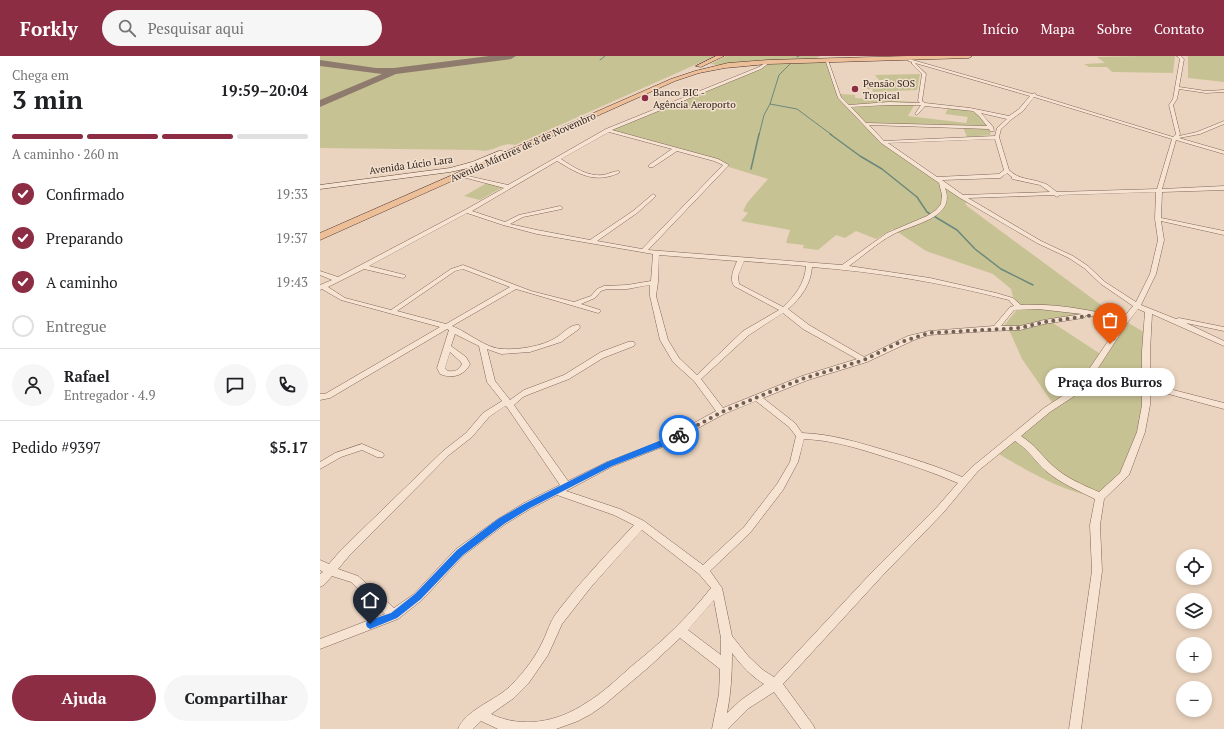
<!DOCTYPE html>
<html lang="pt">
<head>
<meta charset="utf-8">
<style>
	body { margin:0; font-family:"PT Serif",serif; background:#f6f6f6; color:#202124; height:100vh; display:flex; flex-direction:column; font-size:15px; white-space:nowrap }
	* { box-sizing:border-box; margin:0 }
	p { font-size:13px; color:#757577 }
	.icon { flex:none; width:22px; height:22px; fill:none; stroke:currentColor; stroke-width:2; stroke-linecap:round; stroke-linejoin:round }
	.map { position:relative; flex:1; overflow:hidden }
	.panel { display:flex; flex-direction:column; background:#fff; width:320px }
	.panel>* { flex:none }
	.buttons { position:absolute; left:856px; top:493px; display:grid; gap:8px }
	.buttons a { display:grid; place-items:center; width:36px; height:36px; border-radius:50%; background:#fff; box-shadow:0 2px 6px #0003; font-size:20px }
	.pin { position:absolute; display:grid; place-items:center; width:34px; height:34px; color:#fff; margin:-41px -17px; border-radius:50% 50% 50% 0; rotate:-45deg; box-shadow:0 0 4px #0007 }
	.pin .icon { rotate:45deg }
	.courier { position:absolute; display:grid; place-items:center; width:40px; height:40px; margin:-20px; border:3px solid #1a73e8; border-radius:50%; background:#fff; color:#222; box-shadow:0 1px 5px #0007 }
	.bubble { position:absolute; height:28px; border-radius:14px; background:#fff; box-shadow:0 2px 6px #0003; font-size:13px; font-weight:700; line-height:28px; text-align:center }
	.head em { font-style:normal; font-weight:700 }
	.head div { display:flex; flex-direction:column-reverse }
	.head { display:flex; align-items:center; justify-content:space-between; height:68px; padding:0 12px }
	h1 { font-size:26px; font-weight:700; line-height:30px }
	.bar { display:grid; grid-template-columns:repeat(4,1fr); gap:6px 4px; align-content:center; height:48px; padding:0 12px }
	.bar i { height:5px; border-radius:3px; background:#e0e0e0 }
	.bar .on { background:#8d2d43 }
	.bar p { grid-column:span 4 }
	.line { display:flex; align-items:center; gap:10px; padding:0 12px; border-top:1px solid #e0e0e0 }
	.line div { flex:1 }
	.round { display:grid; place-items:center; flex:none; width:42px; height:42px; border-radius:21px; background:#f6f6f6 }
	ol { padding:0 12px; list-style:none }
	li { display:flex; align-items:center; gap:12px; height:44px }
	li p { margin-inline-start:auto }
	li .icon { padding:4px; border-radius:50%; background:#8d2d43; color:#fff; stroke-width:4 }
	li:last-child { color:#757577 }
	li i { width:22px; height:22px; border:2px solid #e0e0e0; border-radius:50% }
	.button { display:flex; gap:8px; margin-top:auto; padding:8px 12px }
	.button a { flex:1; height:46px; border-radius:24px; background:#8d2d43; color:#fff; font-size:16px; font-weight:700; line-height:46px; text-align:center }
	.button a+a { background:#f6f6f6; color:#202124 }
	header { display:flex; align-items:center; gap:24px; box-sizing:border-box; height:56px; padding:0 20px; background:#8d2d43; color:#fff }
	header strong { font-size:19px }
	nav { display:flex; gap:22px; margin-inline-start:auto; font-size:14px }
	.search { width:280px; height:36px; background:#f6f6f6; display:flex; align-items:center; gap:10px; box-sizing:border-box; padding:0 14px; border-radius:22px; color:#757577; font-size:15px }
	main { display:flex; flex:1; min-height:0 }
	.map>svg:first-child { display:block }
	.green { fill:#c7c294; fill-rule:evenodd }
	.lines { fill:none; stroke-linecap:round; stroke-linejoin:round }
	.stream-far1 { stroke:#6a897b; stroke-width:1 }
	.stream { stroke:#6a897b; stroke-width:1.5 }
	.taxiway { fill:#8e7b6e; fill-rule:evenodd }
	.street-casing { stroke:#826559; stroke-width:1 }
	.secondary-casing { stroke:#63473c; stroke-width:1 }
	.primary-casing { stroke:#4f352d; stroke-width:1 }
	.street { fill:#f6e3d2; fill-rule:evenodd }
	.secondary { fill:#f6e3d2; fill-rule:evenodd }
	.primary { fill:#ecbf99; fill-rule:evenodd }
	.route { fill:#1a73e8 }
	.done { stroke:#726055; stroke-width:4; stroke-dasharray:0 7.2 }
	.poi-dot { fill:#8d2d43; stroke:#f2e0ce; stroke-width:1.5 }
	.labels { text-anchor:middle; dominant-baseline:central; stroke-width:3; stroke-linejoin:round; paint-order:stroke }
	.far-poi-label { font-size:10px; fill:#32221c; stroke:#f2e0ce; text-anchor:start }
	.far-street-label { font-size:10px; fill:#32221c; stroke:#f2e0ce }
</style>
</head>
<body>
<header>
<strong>Forkly</strong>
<div class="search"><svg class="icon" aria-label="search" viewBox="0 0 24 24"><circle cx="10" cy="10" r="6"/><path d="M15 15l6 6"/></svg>Pesquisar aqui</div>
<nav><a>Início</a><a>Mapa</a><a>Sobre</a><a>Contato</a></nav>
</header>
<main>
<section class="panel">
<div class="head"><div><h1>3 min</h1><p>Chega em</p></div><em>19:59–20:04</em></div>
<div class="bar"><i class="on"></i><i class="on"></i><i class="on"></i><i></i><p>A caminho · 260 m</p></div>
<ol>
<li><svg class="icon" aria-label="check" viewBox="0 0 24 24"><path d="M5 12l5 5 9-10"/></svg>Confirmado<p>19:33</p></li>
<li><svg class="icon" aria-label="check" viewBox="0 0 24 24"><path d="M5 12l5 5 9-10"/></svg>Preparando<p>19:37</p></li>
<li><svg class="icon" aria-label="check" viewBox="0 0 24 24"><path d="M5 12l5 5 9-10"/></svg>A caminho<p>19:43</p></li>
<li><i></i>Entregue</li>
</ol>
<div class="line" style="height:72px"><a class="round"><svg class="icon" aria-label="person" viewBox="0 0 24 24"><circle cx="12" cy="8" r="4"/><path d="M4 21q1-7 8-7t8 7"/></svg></a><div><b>Rafael</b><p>Entregador · 4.9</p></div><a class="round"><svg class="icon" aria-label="chat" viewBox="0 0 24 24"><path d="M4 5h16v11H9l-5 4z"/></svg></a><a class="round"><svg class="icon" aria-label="phone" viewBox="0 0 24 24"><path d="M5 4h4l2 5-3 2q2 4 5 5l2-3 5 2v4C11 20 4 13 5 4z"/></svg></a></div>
<div class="line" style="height:52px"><div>Pedido #9397</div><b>$5.17</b></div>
<div class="button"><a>Ajuda</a><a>Compartilhar</a></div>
</section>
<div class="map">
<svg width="904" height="673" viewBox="0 0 904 673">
	<rect width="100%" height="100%" fill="#ead4bf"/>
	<path class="green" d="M0,0H395L195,89C181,85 173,98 157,94L0,92Z
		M406,0H501L494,3L398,9L390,8Z
		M821,0H855L853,17L792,16L787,11H769L764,8L785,7L777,1Z
		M868,0H904V26L868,22Z
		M507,6L519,40L521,38L535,39V42L596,46L588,60L646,67L648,61L625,58L629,51C654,55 653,53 671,72L670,79L647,81L643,71L546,68L563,86L650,146L645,147L647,150L792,257L827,278L826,349L804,419L780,441C748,439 703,413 676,396L734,349L702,303L690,276L683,271L699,251L693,241L691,233L673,218L606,195L573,173L556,183L536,175L525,182L516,179L498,194L483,192L484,189L466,187L470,174L421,165L428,157L423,155L427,147L448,123L409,111L396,104L288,74L388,34L448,7ZM774,259L805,266L782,299L730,265Z
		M600,18L597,34L553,36L552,33H547L544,27H566L564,24H559L555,19Z
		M167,127L183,131L160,144L144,140Z"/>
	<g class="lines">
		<path class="stream-far1" d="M477,1L479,0
			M280,4L285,0
			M471,7L459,19L450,48L477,53L512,79
			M439,79L444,59L450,48"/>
		<path class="stream" d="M510,78L540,100L562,113L597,141L607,156L637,174L655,193L681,213L713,229
			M431,113L439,78"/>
		<path class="taxiway" d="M169,0H196L191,3L76,18L0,51V44L62,18L0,10V4L56,12H74Z"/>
		<defs>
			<path id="street" d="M857,0H861L864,3L859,31L886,35L904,34V36L886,37L859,33L857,43L853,49L860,78L859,80L877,76L904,65V68L880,78L859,82L904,95V98L856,84L842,133L904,130V134L842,136L841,162L904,175V179L841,165L844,184L836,218L821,249L856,263L859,262L904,271V275L866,267L904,285V290L832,258L830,295V328L904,347V353L830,333V349L825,376L809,419L784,443L780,469L782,515L761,673H749L772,515L770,469L775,443C759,435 740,427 726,415C715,405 708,393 695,385L658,415L623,457L563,519L463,628L493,669L495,673H481L454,636L429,652L408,673H392L399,638L400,613L360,582L330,610L284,649L271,658L258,665L236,673H178L161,665L153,673H138C145,655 173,645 187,633C200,621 213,605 221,589C226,580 229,568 235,559C259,527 287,498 314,469L294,459L237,439L210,453L184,469L144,499L102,544L78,563L0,593V583L65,558L31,526L12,520L4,529L0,531V518L3,516L0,514V504L9,508L21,494L123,395L146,377L163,357L182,345L167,326L159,290L135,278L131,290L146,301L150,308C144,320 132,323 120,318L117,312L129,274L127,273L10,342L0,344V338H5L120,271L21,244L2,233L0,234V229L12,224L0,219V215L18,221L145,154L184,132L139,120V118L188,129L286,73L439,11L448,5L449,7L441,13L292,74L398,103L409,109L328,194L522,209L567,177L607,160L616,154L621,148L622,139L619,127L561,87L518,42L505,3L508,4L521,41L529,49L569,46L600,47L598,45L602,18L592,8V6L588,5L589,3L712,38L715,37L716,39L853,81L856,78L849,49L853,43L860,3ZM595,7L710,40L699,53L689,60L650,52L605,47L602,45L606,18ZM714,41L852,83L837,133L737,136C732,133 728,128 723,127C710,122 699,124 689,114L679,81L681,73L692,63L703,55ZM569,49H601L595,58L597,59L605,50L653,55L659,60L667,70L546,67L531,51ZM661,57L687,63L677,72L675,80L564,85L549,69L669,73L670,75H674L673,71ZM289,76L352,93L329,109V111H333L357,95L394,105L403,109L322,193L277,185L317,157L335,141L336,140L333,138L313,155L270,184L217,174L190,168L203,161L242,153V151L240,150L199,159L185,166L152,155L237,105C259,118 274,128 299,117V115C293,115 289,118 283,119C268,121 253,111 241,103ZM675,83L684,114L679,118L617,121L568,87ZM687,117L692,121V123L720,129L730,136L643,139L622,124L680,122ZM625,132L640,142L717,187L749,202L764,212L781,228L813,250L803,262C771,254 735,247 701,249L693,242L676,237L610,222L529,210C543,200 557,187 572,179C591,168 637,163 625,132ZM836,136L835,163L838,184L830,218L816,246L785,226L768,210L753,200L721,185L648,142L734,139L737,141L740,139ZM147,157L183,169L217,178L333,198L331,225L307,229L284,230L277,233L271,240L254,246L211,235L143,209L131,213L71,254L25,242L8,231L44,213L83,222L85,221V219L49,210ZM339,199L417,205C414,213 409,222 414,230L459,254L423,275L377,319L359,302L348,284L336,240L338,226ZM424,205L486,210C485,227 475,240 463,251L419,228L418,220ZM492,211C558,216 624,227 689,244L694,250L690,251L674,270L609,275L588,280L544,301L489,269L468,253C481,242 491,228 492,211ZM143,213L190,231L126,268L77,255L135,215ZM330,229V240L340,284L353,306L374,325L396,355L339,386L287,406L248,425L194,349L203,341L210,338L249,323L283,302L314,290L315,288L314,286H308L281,296L244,319L204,334L190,344L175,325L167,293L181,298L210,296L241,286L259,273L260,271L259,269C251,268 243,277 237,281C224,290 199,294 183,293C166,293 148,276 132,270L196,233L278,257L280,256L281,255L280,254L261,248L275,242L281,235L287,233H307ZM718,253L762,258L724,264L700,270H681L694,254ZM818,253L825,256L822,295V349L817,376L800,417L779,436C763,429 746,422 733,410C722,400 714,388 701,380L730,356L756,339L769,326L808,266ZM463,257L483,273L537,303L482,320L403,352L381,323L429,279ZM766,259L801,266L763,322L750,335L724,352L652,411L642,421C617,410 590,402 564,394C537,386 511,378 482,377L475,367L443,342L488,324L547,306L594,284L609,279L670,275L700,274L724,268L763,262L765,261ZM130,296L140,305L142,308C139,314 135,316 128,315L125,312ZM436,345L469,371L476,380L470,406L457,428L424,471L383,509L324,465L300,453L246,435L293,410L345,390L404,358ZM185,350L187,351L240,429L204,447L178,463L136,493L94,538L74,552L38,520L18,513L29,500L129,399L152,381L169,361ZM484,383C510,384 534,391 559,399C586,407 612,416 638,427L617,451L555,513L454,621L443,614L429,601L412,580L402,532L390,515L430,477L463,434L478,406ZM322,474L379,518L391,532C368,561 342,586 313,609C298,622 283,637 266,647C238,666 202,673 171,658L194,642L208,628L228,599L242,568L271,531ZM394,544L401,582V599L368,574ZM412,597C422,610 431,620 444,628L421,644L407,657C411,637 412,617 412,597Z
				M42,388L63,397L64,399L63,401H57L42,394L21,401L0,413V406L15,397Z"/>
			<path id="secondary" d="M179,95H182L186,97L158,110L130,116L0,133V129L130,112L152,106Z"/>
			<path id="primary" d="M396,0H404L381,11L376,10Z
				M589,0H652L649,2L448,8L405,12L379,17L355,25L0,184V177L351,23L375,15L408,7L448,4Z"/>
		</defs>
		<use href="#street" class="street-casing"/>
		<use href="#secondary" class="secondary-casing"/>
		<use href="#primary" class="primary-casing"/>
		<use href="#street" class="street"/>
		<use href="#secondary" class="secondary"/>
		<use href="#primary" class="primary"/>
	</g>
	<path class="route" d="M359,377L362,378V381L344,390L292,410L210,452L184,468L143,499L101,543L77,562L50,573L47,571L46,568L47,565L71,557L95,538L137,494L178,463L204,448L287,406Z"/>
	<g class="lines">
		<path class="done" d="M359,379L402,356L462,331L485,322L544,304L578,287L609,277L700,272L724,266L774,259L805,265L790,288"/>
	</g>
	<g class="poi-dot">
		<circle cx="535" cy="33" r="4"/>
		<circle cx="325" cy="42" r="4"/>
	</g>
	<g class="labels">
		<g class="far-poi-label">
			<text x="543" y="27">Pensão SOS<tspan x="543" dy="12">Tropical</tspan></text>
			<text x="333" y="36">Banco BIC -<tspan x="333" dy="12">Agência Aeroporto</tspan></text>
		</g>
		<g class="far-street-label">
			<text transform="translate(203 91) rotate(-24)">Avenida Mártires de 8 de Novembro</text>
			<text transform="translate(91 109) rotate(-8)">Avenida Lúcio Lara</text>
		</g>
	</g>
</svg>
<div class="buttons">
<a><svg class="icon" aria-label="locate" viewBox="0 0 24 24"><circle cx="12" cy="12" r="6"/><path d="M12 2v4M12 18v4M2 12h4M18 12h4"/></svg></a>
<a><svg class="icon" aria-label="layers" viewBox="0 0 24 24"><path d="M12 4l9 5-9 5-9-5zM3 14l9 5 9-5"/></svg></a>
<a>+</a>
<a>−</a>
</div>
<div class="pin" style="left:790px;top:288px;background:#ea580c"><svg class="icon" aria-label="bag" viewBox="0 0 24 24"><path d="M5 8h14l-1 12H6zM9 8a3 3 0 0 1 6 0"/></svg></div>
<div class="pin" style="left:50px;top:568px;background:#1f2937"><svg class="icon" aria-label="home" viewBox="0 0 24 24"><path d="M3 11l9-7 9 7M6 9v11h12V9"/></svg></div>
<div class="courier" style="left:359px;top:379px"><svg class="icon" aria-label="bike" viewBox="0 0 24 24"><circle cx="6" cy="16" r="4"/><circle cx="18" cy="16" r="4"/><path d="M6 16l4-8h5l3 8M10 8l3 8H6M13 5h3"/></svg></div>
<div class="bubble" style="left:725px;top:312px;width:130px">Praça dos Burros</div>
</div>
</main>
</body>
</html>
